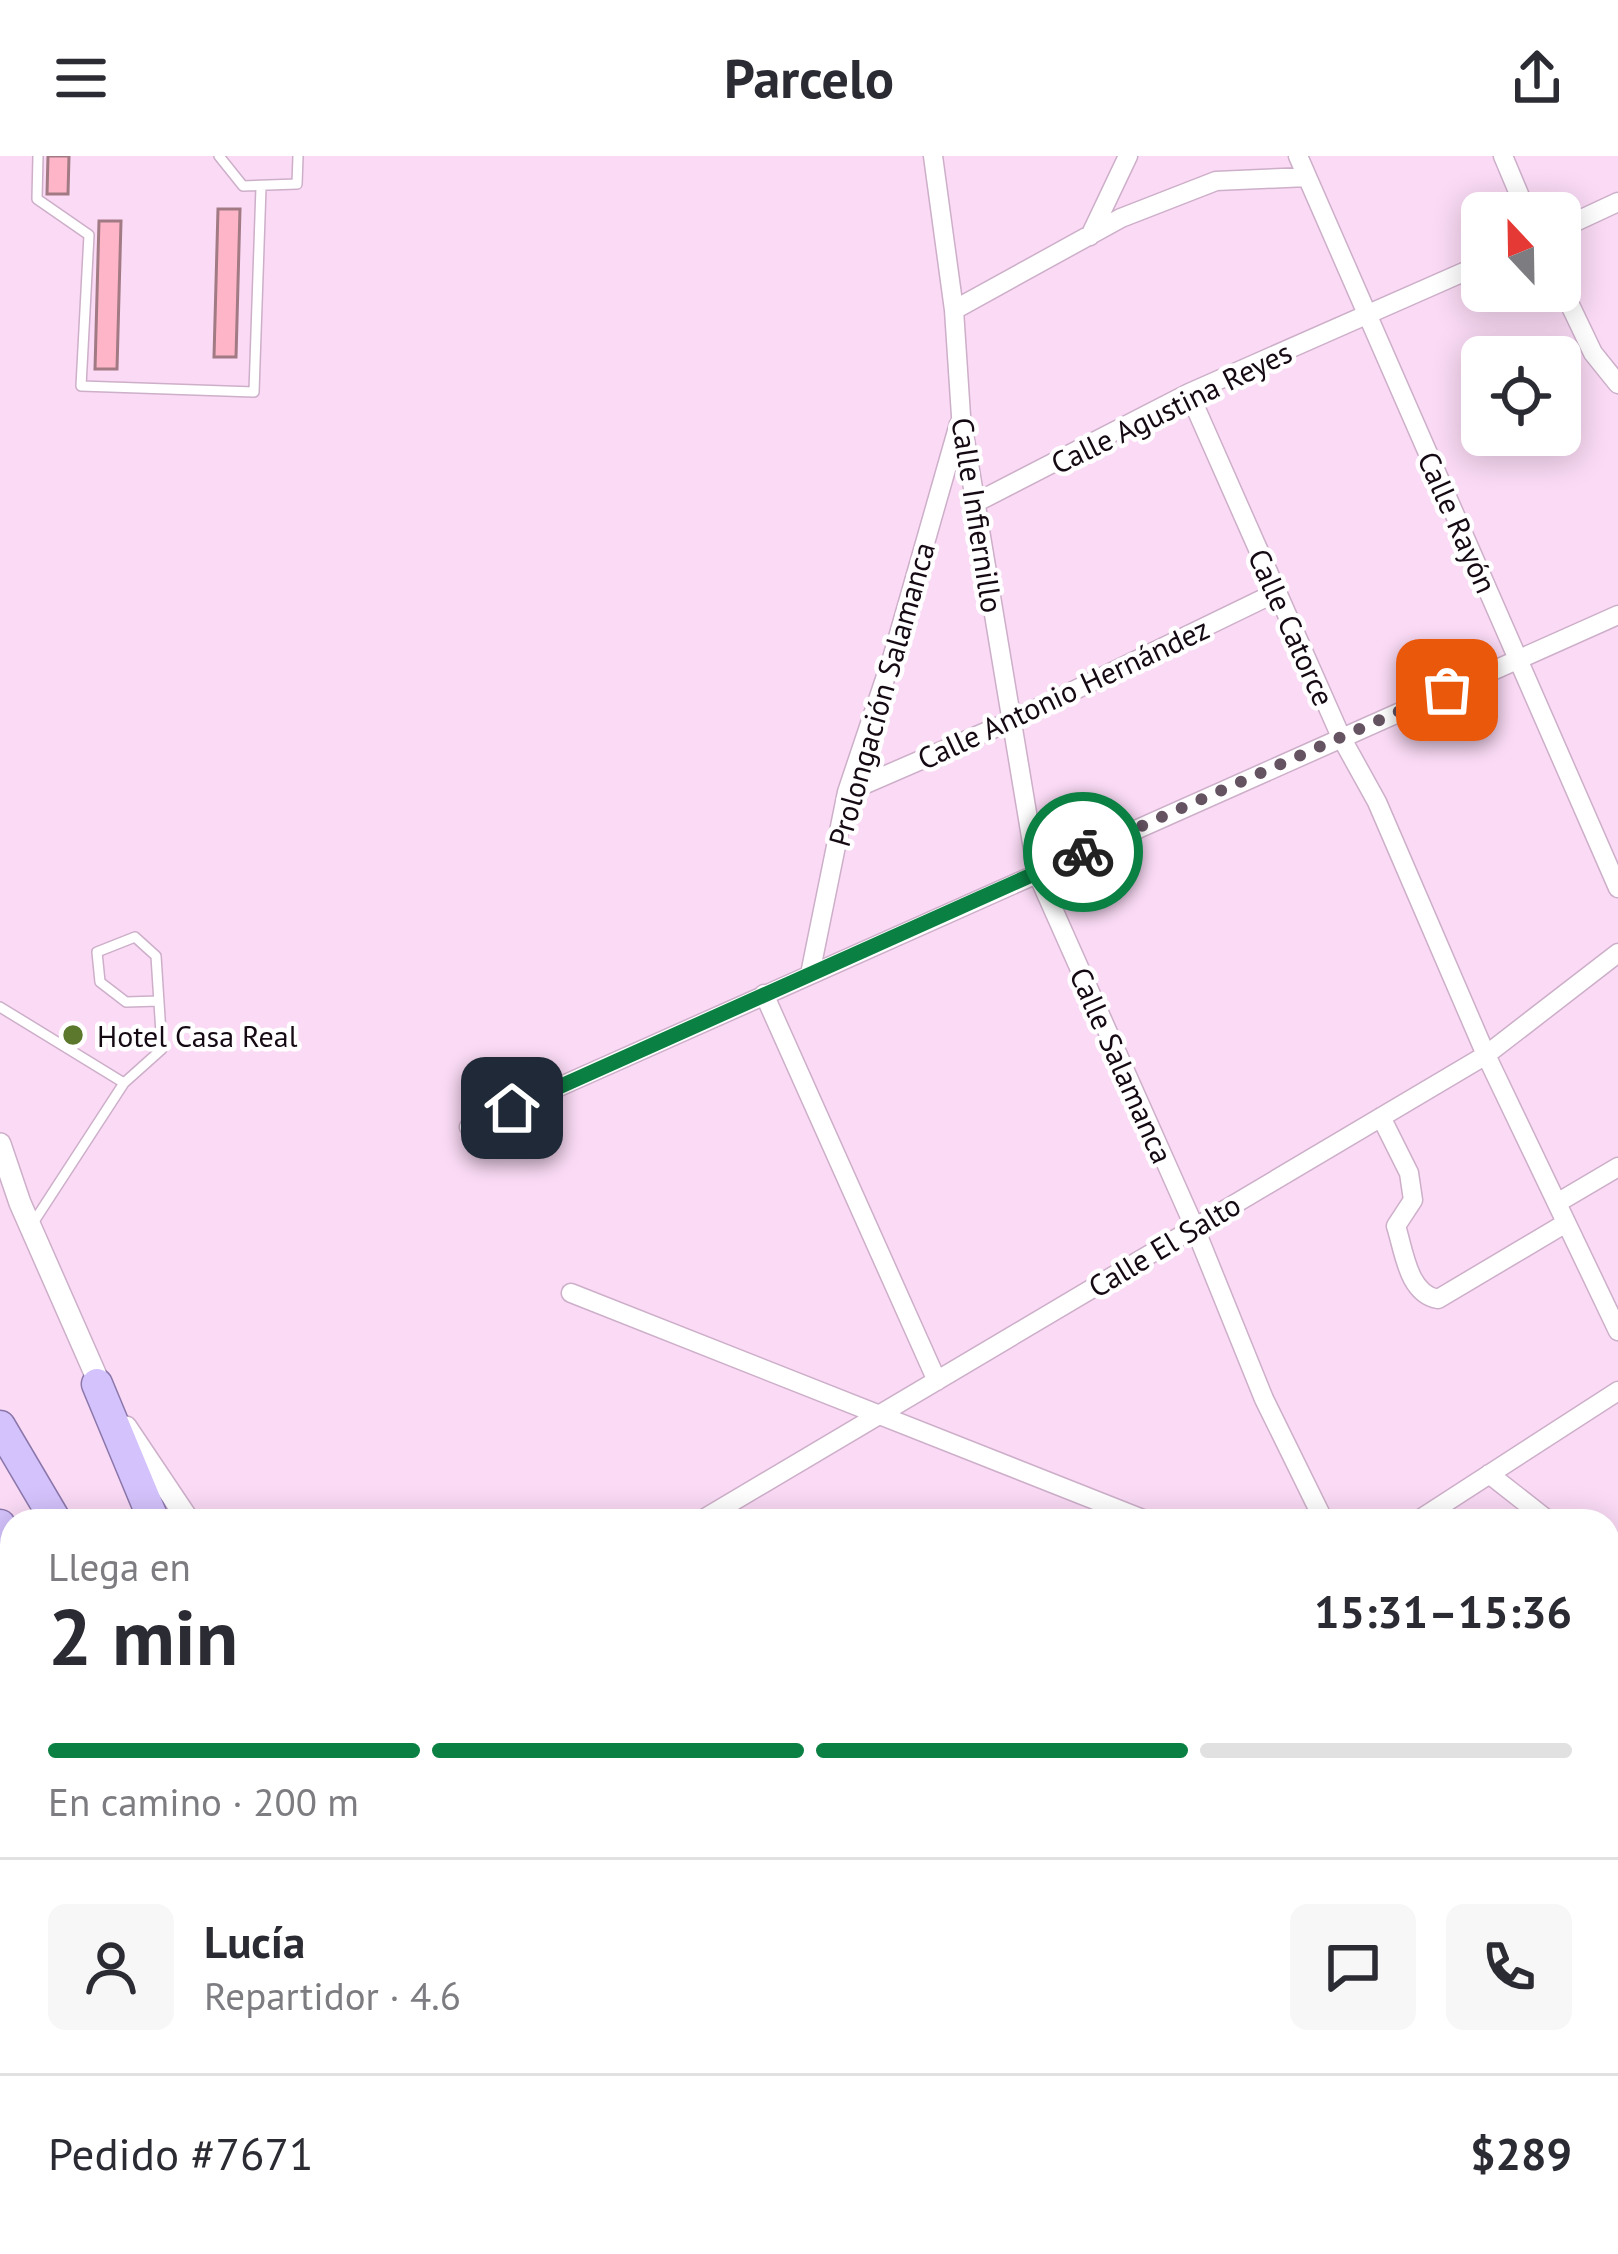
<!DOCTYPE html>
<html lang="es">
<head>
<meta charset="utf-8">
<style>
	body { margin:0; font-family:"PT Sans",sans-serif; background:#f7f7f7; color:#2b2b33; height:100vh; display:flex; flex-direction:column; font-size:45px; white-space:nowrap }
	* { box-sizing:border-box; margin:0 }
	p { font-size:39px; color:#7c7c81 }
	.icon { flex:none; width:66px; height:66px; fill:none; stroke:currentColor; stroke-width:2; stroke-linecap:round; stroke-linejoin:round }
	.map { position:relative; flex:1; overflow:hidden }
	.sheet { position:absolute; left:0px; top:1353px; width:1620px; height:747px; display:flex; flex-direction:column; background:#fff; border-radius:36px 36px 0 0; box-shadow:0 6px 30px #0003 }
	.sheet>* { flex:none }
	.needle { width:78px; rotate:338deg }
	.controls { position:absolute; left:1461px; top:36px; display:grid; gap:24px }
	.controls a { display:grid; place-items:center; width:120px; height:120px; border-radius:18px; background:#fff; box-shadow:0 6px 30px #0003; font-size:60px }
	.pin { position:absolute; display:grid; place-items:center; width:102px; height:102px; color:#fff; margin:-51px; border-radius:24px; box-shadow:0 6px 18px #0006 }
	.courier { position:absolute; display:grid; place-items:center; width:120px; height:120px; margin:-60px; border:9px solid #0b8043; border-radius:50%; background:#fff; color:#222; box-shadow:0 3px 15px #0007 }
	.head em { font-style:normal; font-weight:700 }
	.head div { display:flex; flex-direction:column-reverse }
	.head { display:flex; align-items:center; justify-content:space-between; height:204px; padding:0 48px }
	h1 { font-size:78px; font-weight:700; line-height:90px }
	.bar { display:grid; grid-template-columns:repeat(4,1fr); gap:18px 12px; align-content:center; height:144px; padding:0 48px }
	.bar i { height:15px; border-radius:9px; background:#e1e1e2 }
	.bar .active { background:#0b8043 }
	.bar p { grid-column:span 4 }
	.line { display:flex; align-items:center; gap:30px; padding:0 48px; border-top:3px solid #e1e1e2 }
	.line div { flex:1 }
	.round { display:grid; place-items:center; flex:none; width:126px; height:126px; border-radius:18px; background:#f7f7f7 }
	header { display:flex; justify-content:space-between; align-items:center; height:156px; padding:0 48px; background:#fff; font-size:54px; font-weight:700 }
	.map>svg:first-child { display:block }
	.building { fill:#ffb5c8; stroke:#a17a84; stroke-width:3 }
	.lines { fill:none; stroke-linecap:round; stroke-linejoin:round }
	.service-casing { stroke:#cdafc9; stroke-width:12 }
	.minor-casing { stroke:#cdafc9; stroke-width:21 }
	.tertiary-casing { stroke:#cdafc9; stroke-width:24 }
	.secondary-casing { stroke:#cdafc9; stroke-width:27 }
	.trunk-casing { stroke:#8b77aa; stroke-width:33 }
	.service { stroke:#fff; stroke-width:9 }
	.minor { stroke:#fff; stroke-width:18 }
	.tertiary { stroke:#fff; stroke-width:21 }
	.secondary { stroke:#fff; stroke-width:24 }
	.trunk { stroke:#d4c2fc; stroke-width:30 }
	.done { stroke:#655362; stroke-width:12; stroke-dasharray:0 21.6 }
	.route { stroke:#0b8043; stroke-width:15 }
	.poi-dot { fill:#5b782d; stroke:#fff; stroke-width:4.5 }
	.labels { text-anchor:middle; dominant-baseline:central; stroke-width:9; stroke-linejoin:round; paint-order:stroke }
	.street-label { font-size:30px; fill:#150a13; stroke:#fff }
	.poi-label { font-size:30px; fill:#150a13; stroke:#fff; text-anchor:start }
</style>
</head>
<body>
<header><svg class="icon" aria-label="menu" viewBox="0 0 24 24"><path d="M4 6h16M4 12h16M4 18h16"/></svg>Parcelo<svg class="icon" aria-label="share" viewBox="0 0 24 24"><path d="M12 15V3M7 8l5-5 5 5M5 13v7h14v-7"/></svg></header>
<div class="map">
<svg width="1618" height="2098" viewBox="0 0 1618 2098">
	<rect width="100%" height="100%" fill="#fadaf5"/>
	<path class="building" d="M48,0H69L68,38H47Z
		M218,53H240L236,201H214Z
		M99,65H121L117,213H95Z"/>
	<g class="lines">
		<defs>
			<path id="service" d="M38,0L37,43L89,79L81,230L254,236L261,31
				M219,0L243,30L297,28L298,0
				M0,851L124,927L33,1067
				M124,927L162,893L156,800L135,781L97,796L100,826L126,846L159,845"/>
			<path id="minor" d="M933,0L954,154L961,260L1037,717L1194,1070L1264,1243L1324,1365
				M1298,0L1618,732
				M1503,0L1527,57
				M1560,73L1618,46
				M1090,80L1128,0
				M1560,128L1593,197L1618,228
				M954,154L1121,62L1216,25L1307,21
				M1189,237L1341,581L1377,646L1486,899L1618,1175
				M975,347L1189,237L1482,108
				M847,636L1011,565L1277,436
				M810,818L847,636L893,499L959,268
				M764,838L937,1225
				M1381,961L1409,1017L1413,1044L1396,1070C1404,1095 1408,1138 1438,1143L1566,1067
				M469,971L1618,459
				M1557,1047L1618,1011
				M571,1137L1148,1365
				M1489,1318L1549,1365
				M700,1365L1486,899L1618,797
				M1417,1365L1618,1235
				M1608,1411L1618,1419
				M1608,1617L1618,1625
				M563,2088L566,2098
				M475,2098L515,2088"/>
			<path id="tertiary" d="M0,988L20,1047L105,1240
				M126,1271L189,1365
				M0,1536L12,1552
				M644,2088L657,2098
				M1033,2088L1045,2098"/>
			<path id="secondary" d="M1608,1988L1618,1976
				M1608,2052L1618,2039
				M1519,2098L1527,2088
				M1574,2098L1582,2088"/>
			<path id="trunk" d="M97,1228L154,1365
				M0,1270L56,1365
				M0,1369L12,1388
				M0,1425L12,1434
				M821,2088L834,2098
				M879,2088L892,2098"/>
		</defs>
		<use href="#service" class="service-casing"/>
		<use href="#minor" class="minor-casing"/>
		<use href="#tertiary" class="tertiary-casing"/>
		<use href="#secondary" class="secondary-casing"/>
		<use href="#trunk" class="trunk-casing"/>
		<use href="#service" class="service"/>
		<use href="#minor" class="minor"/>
		<use href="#tertiary" class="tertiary"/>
		<use href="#secondary" class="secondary"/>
		<use href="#trunk" class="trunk"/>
	</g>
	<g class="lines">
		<path class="done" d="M1083,696L1447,534"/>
		<path class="route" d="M512,952L1083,696"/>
	</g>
	<circle class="poi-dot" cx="73" cy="879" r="12"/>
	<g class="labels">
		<g class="street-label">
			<text transform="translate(1171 251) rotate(-26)">Calle Agustina Reyes</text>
			<text transform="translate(978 359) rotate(81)">Calle Infiernillo</text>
			<text transform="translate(1458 366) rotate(66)">Calle Rayón</text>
			<text transform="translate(1292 471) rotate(66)">Calle Catorce</text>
			<text transform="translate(1063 537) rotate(-25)">Calle Antonio Hernández</text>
			<text transform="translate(881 538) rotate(-74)">Prolongación Salamanca</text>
			<text transform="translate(1122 909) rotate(66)">Calle Salamanca</text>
			<text transform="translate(1164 1089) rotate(-31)">Calle El Salto</text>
		</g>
		<g class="poi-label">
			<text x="97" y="879">Hotel Casa Real</text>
		</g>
	</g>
</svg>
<div class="controls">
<a><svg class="needle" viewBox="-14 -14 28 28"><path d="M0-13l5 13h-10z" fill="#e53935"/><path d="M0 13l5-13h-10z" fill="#7c7c81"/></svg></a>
<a><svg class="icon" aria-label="locate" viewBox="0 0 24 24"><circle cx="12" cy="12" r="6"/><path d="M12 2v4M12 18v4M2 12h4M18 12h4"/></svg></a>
</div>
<div class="pin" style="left:1447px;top:534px;background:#ea580c"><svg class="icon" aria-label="bag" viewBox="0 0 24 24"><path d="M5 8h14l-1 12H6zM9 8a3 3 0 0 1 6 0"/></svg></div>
<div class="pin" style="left:512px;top:952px;background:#1f2937"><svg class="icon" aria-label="home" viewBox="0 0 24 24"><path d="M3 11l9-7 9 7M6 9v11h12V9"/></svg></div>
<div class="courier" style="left:1083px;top:696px"><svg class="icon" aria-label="bike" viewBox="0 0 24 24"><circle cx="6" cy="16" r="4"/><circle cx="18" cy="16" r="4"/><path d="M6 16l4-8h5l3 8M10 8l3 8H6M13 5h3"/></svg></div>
<section class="sheet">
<div class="head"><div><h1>2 min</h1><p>Llega en</p></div><em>15:31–15:36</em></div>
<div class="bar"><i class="active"></i><i class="active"></i><i class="active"></i><i></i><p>En camino · 200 m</p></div>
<div class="line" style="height:216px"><a class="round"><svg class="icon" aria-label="person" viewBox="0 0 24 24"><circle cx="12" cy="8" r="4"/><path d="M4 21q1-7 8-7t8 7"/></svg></a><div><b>Lucía</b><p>Repartidor · 4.6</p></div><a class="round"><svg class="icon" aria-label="chat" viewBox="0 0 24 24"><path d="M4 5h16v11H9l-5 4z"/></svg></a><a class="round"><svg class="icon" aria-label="phone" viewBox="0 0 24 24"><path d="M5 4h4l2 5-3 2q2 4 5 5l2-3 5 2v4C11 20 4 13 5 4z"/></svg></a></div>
<div class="line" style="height:156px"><div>Pedido #7671</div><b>$289</b></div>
</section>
</div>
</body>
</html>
